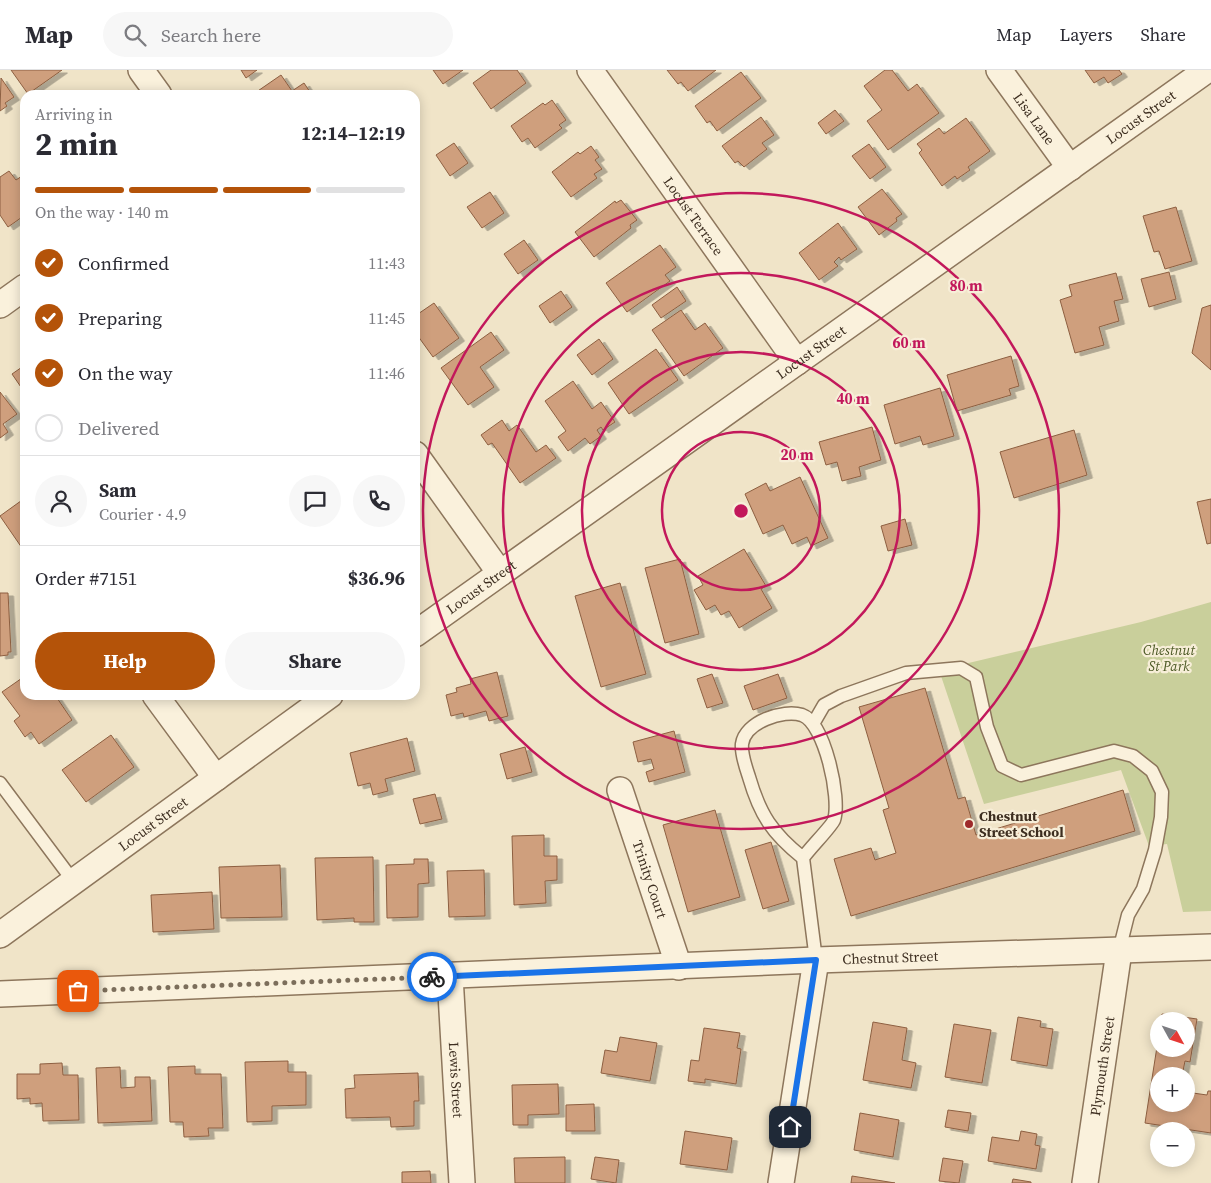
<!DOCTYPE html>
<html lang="en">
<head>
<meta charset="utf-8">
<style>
	body { margin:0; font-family:"Source Serif 4",serif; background:#f7f7f7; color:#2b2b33; height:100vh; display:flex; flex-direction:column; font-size:19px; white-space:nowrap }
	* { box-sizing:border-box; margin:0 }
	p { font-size:16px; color:#7c7c81 }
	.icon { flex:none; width:28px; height:28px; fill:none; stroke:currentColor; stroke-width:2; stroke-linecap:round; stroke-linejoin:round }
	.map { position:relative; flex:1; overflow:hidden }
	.details { position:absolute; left:20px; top:20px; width:400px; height:610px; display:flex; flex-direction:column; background:#fff; border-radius:15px; box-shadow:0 2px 12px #0003 }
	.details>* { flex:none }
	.needle { width:32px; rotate:130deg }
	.controls { position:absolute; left:1150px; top:942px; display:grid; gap:10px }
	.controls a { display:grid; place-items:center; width:45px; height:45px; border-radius:50%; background:#fff; box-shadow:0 2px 12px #0003; font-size:25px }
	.pin { position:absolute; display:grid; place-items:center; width:42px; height:42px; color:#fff; margin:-21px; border-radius:10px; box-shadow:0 2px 8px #0006 }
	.courier { position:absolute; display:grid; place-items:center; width:50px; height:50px; margin:-25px; border:4px solid #1a73e8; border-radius:50%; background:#fff; color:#222; box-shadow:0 1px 6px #0007 }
	.headline em { font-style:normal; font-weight:700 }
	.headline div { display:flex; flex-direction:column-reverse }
	.headline { display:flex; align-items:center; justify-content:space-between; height:85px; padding:0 15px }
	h1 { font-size:32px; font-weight:700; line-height:38px }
	.bar { display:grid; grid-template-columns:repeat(4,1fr); gap:8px 5px; align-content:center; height:60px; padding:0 15px }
	.bar i { height:6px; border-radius:4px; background:#e1e1e2 }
	.bar .active { background:#b45309 }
	.bar p { grid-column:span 4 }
	.line { display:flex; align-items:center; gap:12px; padding:0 15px; border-top:1px solid #e1e1e2 }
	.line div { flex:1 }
	.round { display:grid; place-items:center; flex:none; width:52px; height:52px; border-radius:26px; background:#f7f7f7 }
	ol { padding:0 15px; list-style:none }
	li { display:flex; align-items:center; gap:15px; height:55px }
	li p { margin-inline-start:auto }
	li .icon { padding:5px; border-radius:50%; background:#b45309; color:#fff; stroke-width:4 }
	li:last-child { color:#7c7c81 }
	li i { width:28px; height:28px; border:2px solid #e1e1e2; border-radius:50% }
	.button { display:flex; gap:10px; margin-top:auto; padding:10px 15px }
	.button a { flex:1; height:58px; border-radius:30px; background:#b45309; color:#fff; font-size:20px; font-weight:700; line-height:58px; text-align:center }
	.button a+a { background:#f7f7f7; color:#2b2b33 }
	header { display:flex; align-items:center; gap:30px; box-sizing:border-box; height:70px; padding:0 25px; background:#fff; border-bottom:1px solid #e1e1e2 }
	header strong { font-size:24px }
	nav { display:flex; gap:28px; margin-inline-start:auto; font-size:18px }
	.search { width:350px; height:45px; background:#f7f7f7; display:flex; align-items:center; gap:12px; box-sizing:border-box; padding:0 18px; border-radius:28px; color:#7c7c81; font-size:19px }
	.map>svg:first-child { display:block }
	.green { fill:#c9cf9b }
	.building { fill:#cf9f7d; stroke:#8d5f41; filter:url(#shadow) }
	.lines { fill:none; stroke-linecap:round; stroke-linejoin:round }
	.lane-casing { stroke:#8d765c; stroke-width:15 }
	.street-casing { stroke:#8d765c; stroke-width:28 }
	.lane { stroke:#faf1dc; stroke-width:12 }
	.street { stroke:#faf1dc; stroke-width:25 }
	.done { stroke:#7c6e5b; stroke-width:5; stroke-dasharray:0 9 }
	.route { stroke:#1a73e8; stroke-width:6 }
	.ring { fill:none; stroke:#c2185b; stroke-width:2.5 }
	.poi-dot { fill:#9e2a2b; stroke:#f7eed8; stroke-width:2 }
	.labels { text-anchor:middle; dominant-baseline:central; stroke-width:4.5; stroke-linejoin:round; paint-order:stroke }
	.street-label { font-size:14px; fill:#3d2e20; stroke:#f7eed8 }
	.park-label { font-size:14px; font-style:italic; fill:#4d5a26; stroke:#f7eed8 }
	.poi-label { font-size:14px; font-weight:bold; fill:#3d2e20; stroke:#f7eed8; text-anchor:start }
	.centre { fill:#c2185b; stroke:#f7eed8; stroke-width:2.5 }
	.ring-label { font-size:15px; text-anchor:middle; font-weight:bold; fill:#c2185b; stroke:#f7eed8; stroke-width:4.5; stroke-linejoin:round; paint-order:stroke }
</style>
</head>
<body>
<header>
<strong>Map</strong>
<div class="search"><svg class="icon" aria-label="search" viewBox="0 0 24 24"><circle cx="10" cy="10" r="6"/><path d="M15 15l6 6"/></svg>Search here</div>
<nav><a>Map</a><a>Layers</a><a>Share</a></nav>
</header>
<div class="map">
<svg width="1211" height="1113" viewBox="0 0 1211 1113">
	<defs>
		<filter id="shadow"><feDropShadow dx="5.5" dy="3" stdDeviation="0" flood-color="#0004"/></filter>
	</defs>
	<rect width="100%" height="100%" fill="#f0e4c8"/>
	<path class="green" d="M1211,532V841L1183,842L1167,774L1149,776L1121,700L984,734L939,600L1141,552Z"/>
	<path class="building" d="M11,0H62L28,24Z
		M241,0H257L246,8Z
		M433,0H463L443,14Z
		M491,0H517L526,13L491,39L473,13Z
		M667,0H716L688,21L681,12L678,14Z
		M885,0H892L908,21L917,14L939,43L888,80L867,51L882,40L864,16Z
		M1085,0H1119L1122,4L1108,13L1104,7L1094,13Z
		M741,2L761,28L717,61L710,51L707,53L695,36Z
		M281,5L292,21L304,13L312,25H252Z
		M1,8L14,27L5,33L7,36L0,41Z
		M552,30L566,50L559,55L562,58L535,78L528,68L522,72L511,56L543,33L545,35Z
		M835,40L844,51L826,64L818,53Z
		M761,47L774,65L762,73L767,79L744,97L738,91L735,93L722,76Z
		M966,48L990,81L968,97L970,100L957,109L955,106L942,116L919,83L922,80L917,74L939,58L944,64Z
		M454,73L468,93L450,106L436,85Z
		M869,74L886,97L870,109L852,86Z
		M591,76L599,87L595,90L602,99L594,104L597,108L571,127L552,102L578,82L580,84Z
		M9,101L16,110L25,104V145L8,157L0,145V107Z
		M882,119L902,144L896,148L897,151L879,165L858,137Z
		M490,122L504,143L482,158L467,137Z
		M621,130L637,150L630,155L631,158L594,187L575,162L615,131L616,133Z
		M1176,137L1192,191L1165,199L1159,181L1154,182L1143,146Z
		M838,153L857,179L841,190L839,187L834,192L838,196L819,210L799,183Z
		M524,170L538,190L518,204L504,184Z
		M660,175L676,197L665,205L670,211L627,242L606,213Z
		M1169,202L1176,229L1149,237L1141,209Z
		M1116,203L1123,229L1114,231L1119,251L1099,257L1104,275L1075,283L1060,230L1072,226L1069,215Z
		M677,217L686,231L661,248L652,235Z
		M561,221L572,237L550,253L539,236Z
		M434,233L459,268L433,287L415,262V246Z
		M1211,235V300L1192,283L1202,238Z
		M681,240L695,260L705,253L723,278L684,306L652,260Z
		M491,262L504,280L480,297L494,317L468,335L441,298Z
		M599,269L613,289L592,305L577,285Z
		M656,279L678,310L629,344L608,313Z
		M1011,286L1019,316L1009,319L1011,325L957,341L947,305Z
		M25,295V323L12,304Z
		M573,311L592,339L601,332L615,352L603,360L601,357L597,360L601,366L590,374L585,368L568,381L558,367L566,361L545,331Z
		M940,318L954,366L923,375L920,366L895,374L884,335Z
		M0,322L17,344L3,354L8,362L0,368Z
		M502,350L509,361L517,355L536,382L546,375L556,388L520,413L492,373L488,375L481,365Z
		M872,357L881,390L859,397L861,406L842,411L837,392L826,395L819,372Z
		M1074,360L1087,405L1014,428L1000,382Z
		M800,407L828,468L811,476L807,467L792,474L783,455L763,464L745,424L766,413L770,421Z
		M25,428V476L22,478L0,446Z
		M1211,429V473L1207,474L1197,432Z
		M905,449L912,475L888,481L881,456Z
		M744,479L766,516L761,519L772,538L739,558L729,541L721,545L715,535L706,540L694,520L703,515L698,506Z
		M680,489L699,564L665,573L645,498Z
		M620,513L646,604L601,617L575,526Z
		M0,523H8L11,582H8V585L0,586Z
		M497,602L508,646L489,651L486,641L464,647L463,643L451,646L446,625L457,622L456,618L471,614L470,609Z
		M712,604L723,633L707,638L697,609Z
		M778,604L787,628L753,640L744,616Z
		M25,606V625H55L72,650L39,674L31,662L25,667L14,651L20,646L2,622Z
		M925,618L958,729L965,727L976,765L1123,720L1135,761L851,846L834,789L871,778L875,790L896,783L883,740L889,738L859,637Z
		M674,661L685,702L649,712L646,702L654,699L651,689L638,692L633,672Z
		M111,665L134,697L86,732L62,700Z
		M407,668L415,701L385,709L388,721L373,725L370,713L358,716L350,683Z
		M525,677L532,702L507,709L500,684Z
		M435,724L442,749L420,754L413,729Z
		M715,740L740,827L688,842L663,755Z
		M544,765V786H557V810L545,811L546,833L514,835L512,766Z
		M771,772L789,831L763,839L745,780Z
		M373,787L374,852H354V848L317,850L315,788Z
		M414,789H428L429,813L418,814V847L387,848L386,795L414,794Z
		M280,795L282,847L221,848L219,797Z
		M484,800L485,846L449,847L447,801Z
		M212,822L214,859L153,862L151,825Z
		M1162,944L1197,949L1190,992L1185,991L1182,1006H1159V1034H1186V1022L1207,1025L1208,1021H1211V1063L1145,1053L1159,964V979H1186V951H1161Z
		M1018,947L1041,951L1040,957L1053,959L1047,996L1011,990Z
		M873,952L907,958L902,990L916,993L911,1018L863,1010Z
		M954,954L991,960L982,1013L945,1007Z
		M704,958L740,963L737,978L741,979L736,1014L705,1009V1013L688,1011L691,990L699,991Z
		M620,967L657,973L650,1011L601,1003L605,980L617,982Z
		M288,991V1002H306V1035L272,1036V1051L247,1052L245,992Z
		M62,993L63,1005H78L79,1050L43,1051L42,1033L30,1034V1028L17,1029V1004H40V994Z
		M195,996V1004H221L223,1058H208L209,1066L184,1067L183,1052H170L168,997Z
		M120,997L121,1018L135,1017V1007H150L152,1051L98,1053L96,998Z
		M418,1003L419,1031H414V1056L391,1057L390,1047L346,1048L345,1019L355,1018L354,1005Z
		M558,1014L559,1044L528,1045V1055H513L512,1015Z
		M594,1034L595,1061H566V1035Z
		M948,1040L971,1043L968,1061L945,1057Z
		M860,1043L899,1050L893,1087L854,1080Z
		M685,1061L732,1068L727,1100L680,1094Z
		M1021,1061L1037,1064L1035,1075L1040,1076L1036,1099L988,1091L992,1067L1019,1071Z
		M565,1087V1113H515L514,1088Z
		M595,1087L619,1090L616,1113L591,1109Z
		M943,1088L963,1091L959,1113L939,1111Z
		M430,1101L431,1113H402V1102Z
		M852,1106L895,1113H851Z
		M1013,1109L1031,1112V1113H1012Z"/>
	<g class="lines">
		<defs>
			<path id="lane" d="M813,654L824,635L841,626L906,603L961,598L976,607L987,657L1002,696L1021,705L1114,681L1133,686L1152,701L1162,722L1161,747L1155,780L1143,819L1128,845L1119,881
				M0,713L74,812
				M803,788C809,779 832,756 834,750C841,729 825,653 802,645C783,639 745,652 742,674C741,684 746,698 749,707C760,745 772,763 803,788L816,890"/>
			<g id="street">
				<path d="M141,0L159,25"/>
				<path id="s1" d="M590,0L797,292"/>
				<path id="s2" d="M999,0L1070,98"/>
				<path d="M0,235L25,217"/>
				<path d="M415,384L500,503"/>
				<path id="s3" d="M415,564L1207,0"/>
				<path d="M155,625L216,708"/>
				<path id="s4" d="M620,720L679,897"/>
				<path id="s5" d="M0,865L330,625"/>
				<path id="s6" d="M450,906L462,1113"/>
				<path id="s7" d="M0,924L816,890L1211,877"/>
				<path d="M781,1113L816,890"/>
				<path id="s8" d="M1085,1113L1119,881"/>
			</g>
		</defs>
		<use href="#lane" class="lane-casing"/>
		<use href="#street" class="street-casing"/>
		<use href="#lane" class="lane"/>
		<use href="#street" class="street"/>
	</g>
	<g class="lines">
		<path class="done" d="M78,921L432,907"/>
		<path class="route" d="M432,907L816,890L790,1057"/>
	</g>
	<g class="ring">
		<circle cx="741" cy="441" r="79"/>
		<circle cx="741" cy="441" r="159"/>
		<circle cx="741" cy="441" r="238"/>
		<circle cx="741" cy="441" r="318"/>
	</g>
	<circle class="poi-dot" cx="969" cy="754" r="5"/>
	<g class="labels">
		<g class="street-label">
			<text stroke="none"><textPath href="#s3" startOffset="891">Locust Street</textPath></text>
			<text stroke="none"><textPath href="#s2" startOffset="60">Lisa Lane</textPath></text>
			<text stroke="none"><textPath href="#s1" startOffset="179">Locust Terrace</textPath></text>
			<text stroke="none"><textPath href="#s3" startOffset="486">Locust Street</textPath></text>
			<text stroke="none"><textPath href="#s3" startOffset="81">Locust Street</textPath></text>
			<text stroke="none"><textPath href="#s5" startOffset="189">Locust Street</textPath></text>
			<text stroke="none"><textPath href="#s4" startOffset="94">Trinity Court</textPath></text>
			<text stroke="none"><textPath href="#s7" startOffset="891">Chestnut Street</textPath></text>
			<text stroke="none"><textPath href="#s8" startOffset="118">Plymouth Street</textPath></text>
			<text stroke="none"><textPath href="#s6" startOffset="104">Lewis Street</textPath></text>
		</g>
		<g class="park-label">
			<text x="1169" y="580">Chestnut<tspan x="1169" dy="16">St Park</tspan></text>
		</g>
		<g class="poi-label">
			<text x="979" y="746">Chestnut<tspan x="979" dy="16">Street School</tspan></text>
		</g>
	</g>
	<circle cx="741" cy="441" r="8" class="centre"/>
	<g class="ring-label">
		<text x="966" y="221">80 m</text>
		<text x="909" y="278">60 m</text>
		<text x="853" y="334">40 m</text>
		<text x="797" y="390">20 m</text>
	</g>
</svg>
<div class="controls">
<a><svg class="needle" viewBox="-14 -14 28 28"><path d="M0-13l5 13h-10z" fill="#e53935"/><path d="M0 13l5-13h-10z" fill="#7c7c81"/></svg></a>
<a>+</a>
<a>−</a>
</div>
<div class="pin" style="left:78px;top:921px;background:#ea580c"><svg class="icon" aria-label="bag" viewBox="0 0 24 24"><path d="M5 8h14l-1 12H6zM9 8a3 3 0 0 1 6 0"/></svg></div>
<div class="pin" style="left:790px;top:1057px;background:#1f2937"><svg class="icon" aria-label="home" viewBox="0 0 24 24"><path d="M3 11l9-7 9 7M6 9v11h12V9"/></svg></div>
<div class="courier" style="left:432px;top:907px"><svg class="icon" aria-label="bike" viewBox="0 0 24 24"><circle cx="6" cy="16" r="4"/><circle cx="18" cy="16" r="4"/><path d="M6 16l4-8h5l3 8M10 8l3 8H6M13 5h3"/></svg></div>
<section class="details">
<div class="headline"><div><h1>2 min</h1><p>Arriving in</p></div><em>12:14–12:19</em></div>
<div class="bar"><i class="active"></i><i class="active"></i><i class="active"></i><i></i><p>On the way · 140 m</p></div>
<ol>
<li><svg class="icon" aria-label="check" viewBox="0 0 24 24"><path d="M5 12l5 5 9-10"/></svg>Confirmed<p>11:43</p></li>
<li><svg class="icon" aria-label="check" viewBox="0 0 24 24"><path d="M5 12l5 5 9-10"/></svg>Preparing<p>11:45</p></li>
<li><svg class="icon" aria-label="check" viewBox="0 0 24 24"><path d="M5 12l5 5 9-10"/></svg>On the way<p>11:46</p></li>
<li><i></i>Delivered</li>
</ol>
<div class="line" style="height:90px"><a class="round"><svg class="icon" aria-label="person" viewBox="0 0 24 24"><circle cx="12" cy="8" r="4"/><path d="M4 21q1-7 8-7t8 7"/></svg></a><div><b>Sam</b><p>Courier · 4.9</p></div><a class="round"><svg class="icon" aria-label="chat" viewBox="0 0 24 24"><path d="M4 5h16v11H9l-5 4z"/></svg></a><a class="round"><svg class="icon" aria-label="phone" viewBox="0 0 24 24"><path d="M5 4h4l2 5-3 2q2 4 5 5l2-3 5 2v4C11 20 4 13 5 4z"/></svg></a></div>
<div class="line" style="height:65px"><div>Order #7151</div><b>$36.96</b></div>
<div class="button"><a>Help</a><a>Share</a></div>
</section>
</div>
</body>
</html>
